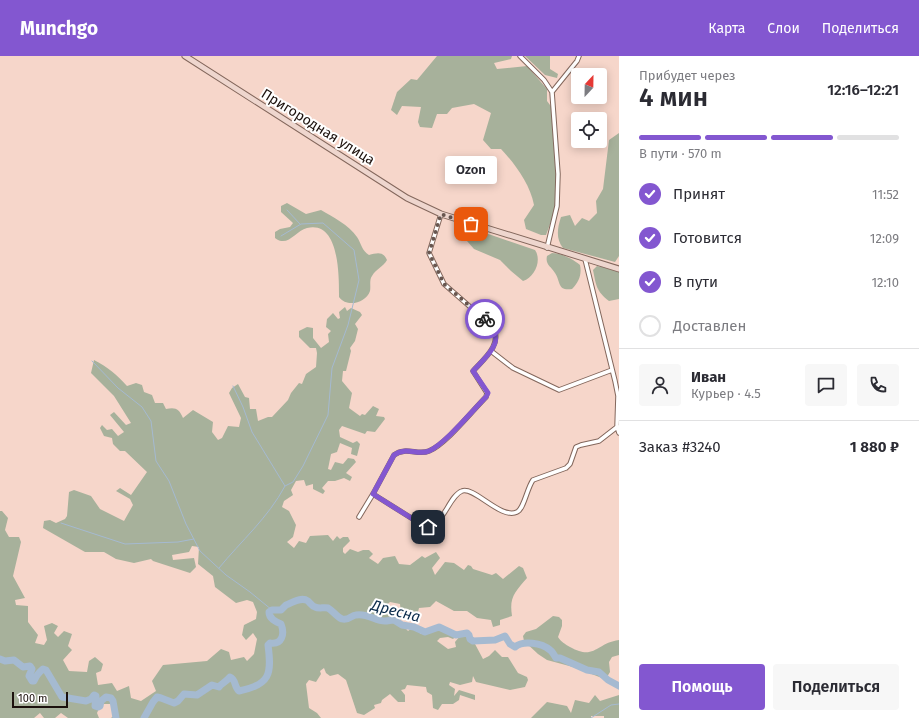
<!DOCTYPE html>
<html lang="ru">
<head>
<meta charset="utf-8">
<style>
	body { margin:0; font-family:"Fira Sans",sans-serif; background:#f7f7f7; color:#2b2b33; height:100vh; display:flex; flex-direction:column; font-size:15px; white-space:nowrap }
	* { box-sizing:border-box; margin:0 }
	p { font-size:13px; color:#7c7c81 }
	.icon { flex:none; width:22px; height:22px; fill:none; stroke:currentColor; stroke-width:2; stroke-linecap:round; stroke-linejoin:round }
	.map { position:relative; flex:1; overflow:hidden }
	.sheet { display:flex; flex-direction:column; background:#fff; width:300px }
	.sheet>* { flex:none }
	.needle { width:26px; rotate:22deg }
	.buttons { position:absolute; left:571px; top:12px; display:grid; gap:8px }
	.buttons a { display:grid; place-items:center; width:36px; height:36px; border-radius:4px; background:#fff; box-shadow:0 2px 10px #0003; font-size:20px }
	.scale { position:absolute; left:12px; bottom:10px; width:56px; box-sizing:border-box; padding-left:4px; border:2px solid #1c110d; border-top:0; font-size:11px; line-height:14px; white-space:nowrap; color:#1c110d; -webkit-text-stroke:3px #fff; paint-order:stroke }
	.pin { position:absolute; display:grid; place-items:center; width:34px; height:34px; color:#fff; margin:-17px; border-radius:8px; box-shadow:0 2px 6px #0006 }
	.courier { position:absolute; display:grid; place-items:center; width:40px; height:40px; margin:-20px; border:3px solid #8357d0; border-radius:50%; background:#fff; color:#222; box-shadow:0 1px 5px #0007 }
	.bubble { position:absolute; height:28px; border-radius:4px; background:#fff; box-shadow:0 2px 10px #0003; font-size:13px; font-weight:600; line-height:28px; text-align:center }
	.summary em { font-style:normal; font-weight:600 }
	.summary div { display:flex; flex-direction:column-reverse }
	.summary { display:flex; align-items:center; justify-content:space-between; height:68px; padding:0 20px }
	h1 { font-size:26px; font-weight:600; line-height:30px }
	.bar { display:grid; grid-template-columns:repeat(4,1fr); gap:6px 4px; align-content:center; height:48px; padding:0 20px }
	.bar i { height:5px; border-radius:3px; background:#e1e1e2 }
	.bar .current { background:#8357d0 }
	.bar p { grid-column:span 4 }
	.line { display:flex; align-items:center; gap:10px; padding:0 20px; border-top:1px solid #e1e1e2 }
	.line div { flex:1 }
	.round { display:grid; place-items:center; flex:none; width:42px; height:42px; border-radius:4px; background:#f7f7f7 }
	ol { padding:0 20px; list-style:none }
	li { display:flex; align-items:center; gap:12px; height:44px }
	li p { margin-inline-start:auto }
	li .icon { padding:4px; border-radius:50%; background:#8357d0; color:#fff; stroke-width:4 }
	li:last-child { color:#7c7c81 }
	li i { width:22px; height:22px; border:2px solid #e1e1e2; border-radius:50% }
	.action { display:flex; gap:8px; margin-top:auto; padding:8px 20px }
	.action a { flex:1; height:46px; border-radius:4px; background:#8357d0; color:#fff; font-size:16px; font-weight:600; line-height:46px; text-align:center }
	.action a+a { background:#f7f7f7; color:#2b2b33 }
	header { display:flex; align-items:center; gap:24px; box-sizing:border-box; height:56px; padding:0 20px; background:#8357d0; color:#fff }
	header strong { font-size:19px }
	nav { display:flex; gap:22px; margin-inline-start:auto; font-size:14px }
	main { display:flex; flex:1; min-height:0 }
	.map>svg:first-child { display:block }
	.green { fill:#a7b19b }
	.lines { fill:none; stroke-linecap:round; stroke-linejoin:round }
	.stream { stroke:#a5bad1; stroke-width:1 }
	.river { stroke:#a5bad1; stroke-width:7 }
	.street-casing { stroke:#83675c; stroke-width:5.5 }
	.secondary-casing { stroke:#83675c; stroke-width:7 }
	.street { stroke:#fff; stroke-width:3.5 }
	.secondary { stroke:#eed6ce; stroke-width:5 }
	.done { stroke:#68564f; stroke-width:4; stroke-dasharray:0 7.2 }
	.route { stroke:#8357d0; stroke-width:5 }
	.labels { text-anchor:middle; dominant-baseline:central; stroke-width:4; stroke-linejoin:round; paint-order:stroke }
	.street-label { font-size:14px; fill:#1c110d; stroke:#fff }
	.water-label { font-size:15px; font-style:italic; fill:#0a2b4b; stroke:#fff }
</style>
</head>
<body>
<header>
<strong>Munchgo</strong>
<nav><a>Карта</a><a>Слои</a><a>Поделиться</a></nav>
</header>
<main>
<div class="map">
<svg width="619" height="662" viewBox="0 0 619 662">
	<rect width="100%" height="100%" fill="#f6d6ca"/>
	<path class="green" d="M437,0H512L511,3L494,7L497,13L527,10L547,33V45L553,53L556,118V152L546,179H541L526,173L524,164L534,149C530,128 515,108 501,93H491L483,84L491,57L474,48L452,52L447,58H437L432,72L420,71L418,66L421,51L402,50L397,59L391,54L397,36L411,23L417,24Z
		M525,0H550V13L558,18L557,22L545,19Z
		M619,77V200L615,206L563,192C556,183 557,173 561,161L570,159L575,170L582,162L589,165L597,157L596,145L603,133L609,84Z
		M287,147L306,158L321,154C333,161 349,169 357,181C361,187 362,195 369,199C377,197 383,195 387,204C383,211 376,213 372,220C369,224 371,230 370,235C366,247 347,252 339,241C339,222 340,164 307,172C295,175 288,192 275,182V176L280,173L290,171L293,167L281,156V150Z
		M474,173L535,194C542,204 535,221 523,225L511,215L500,204L474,193L467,185V180L469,175Z
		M552,197C561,197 573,203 580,209C582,218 579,226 572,233C557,235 561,226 555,217C551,210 545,209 547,200Z
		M597,210L602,211L619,216V243L609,245C596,235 596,229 593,214Z
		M345,251L347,255L351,252L360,256L362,259L355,268L358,273L355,285L350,292L351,295L346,315H343L342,325L352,337L349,352L360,360L362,358L365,359L373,350L379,353L376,360L384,361L385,363L375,376L367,375L365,378L342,370L339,374L340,381L353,387L357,385L360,388L357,400L351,398L352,392L340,387L337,396L331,398L328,413L331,414L335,406L343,408L348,402L354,403L356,406L346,417L352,421L350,425L344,422L335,425H328L322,432L325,435L323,438L313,433V428L306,430L304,424L296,425L291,434L293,439L284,445L282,451L289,455L296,469L293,481L287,486L294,492L299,485L306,487L310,480L328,479L333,485L337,480L340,483L343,481H348L350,485L343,492V496L345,498L350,493L358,496L363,494H369L373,498L369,502L378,508L383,502L395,500L399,508L410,509L422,500L425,502L436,496L440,502L432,512L435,519L445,506L454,507L464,514L468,509L471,510L473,513L492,519L496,517L503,523L519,510L523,512L527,522C515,536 509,541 512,560L500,564V569L493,571L491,564L477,562L467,555H454L436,545L430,551L419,552L418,556L401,557L400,548L390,546L385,550L392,557L391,563L400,566L408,575L413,571L421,578L435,572L444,574L445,577L454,576L456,580L453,583L448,581L440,582L437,585L448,593L456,591L455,586L460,580L467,579L475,588L483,603L489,600L495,594L502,601H508L518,617L527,621L528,624L525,631L510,634L476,626L473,620L472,626L460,629L450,626L449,629L455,633L454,640L459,634L475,639V644L460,639L459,644L453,648H442L438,654L433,652L432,639L427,636L426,631L407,629L405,633L401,634L405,639V646H398L390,638L382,644L381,647L374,649L375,652L364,659L357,657L346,624L338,618L330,620L326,617L324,612L320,615L321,618L316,626L309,624L306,628L309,652L317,657L321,662H111L118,656L112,648H101L97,657L99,662H68L61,657L55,662H44L40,657L34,662H0V455H2L8,462L5,474L9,481H19L21,486L13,520L25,542L15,544L16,549L28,550V566L38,579L35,587L44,589L47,584L44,570L52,567L58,570L54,577L58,581L64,575L72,578L68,590L72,594L63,604L69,615L87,616L89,605L95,601L103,608L101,615L96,617L98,629L112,627L117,635L129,630L131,642L141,645L156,635L152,625L163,609L207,605L221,593L229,596L231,604L244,601L247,605L254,598L257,583L253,577L246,584L242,579L244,569L256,563L257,556L253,546L247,544L236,547L215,531L213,520L198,508L199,491L192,490L189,496L172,499L173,504L194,502L196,511L190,517L153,505L151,503L134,507L116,503L104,496H85L43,472L44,465L50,464L56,467L65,463L67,460L69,436L74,434L91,440L100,453L124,465L133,449L130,443L116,435L120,432L131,439L147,416L125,395H120L113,388L112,382L104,380L100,372L102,369L107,374L112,373L118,380L124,376L110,359L114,356L126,369L131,367L114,340L91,317L94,304C108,311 117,319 127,330L136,327L142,329L144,336L152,339L155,347H163L166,353C176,351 179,353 183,362L193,354L213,366L212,376L218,384L222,382L228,370L239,371L241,362L229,337L232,332L238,328L245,341L249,342L250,353H256L258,365L268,361H272L288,344L291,337L299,327L302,328L306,318L316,311L317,297L316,292H310L299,281V275L307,271L313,272V282L321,292L329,286L328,278L331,275L326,271L327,263L333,257L338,263L340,262L339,256Z
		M553,560L559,561L562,564V570L558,581C561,586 565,588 570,591C595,605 596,587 619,584V599L612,601L609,606L610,616L607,621L602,622L573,611L547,604L538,598L524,585L523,580L526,576L536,573Z
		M595,639L600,645L619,639V662H604V660H591V662H531L547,646L567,650L571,657L575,644L589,647Z"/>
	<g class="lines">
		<path class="stream" d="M287,154L300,168
			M281,180L301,168L323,167L354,194L359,224L348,269L332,312L328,359L303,410L293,426L285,430
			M92,305L118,332L142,351L151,365L156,405L169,425L186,468L200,495L226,519L250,536L272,554
			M61,467L125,488L178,486L194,483
			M219,512C241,485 268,462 285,430L252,376L243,351L233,330
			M591,662L611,649L619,648"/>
		<path class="river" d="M0,603L5,605L14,604L23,611L30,610L32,613L29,620L32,625H34C36,620 38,617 43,613L46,614L62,641L86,645L91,643L94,639L96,640L95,650L98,651L100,650L101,645L106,641L111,642L113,645L116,662
			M144,662L153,646L157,641L161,642L174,647L178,645L184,638L197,639L212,629L219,631C221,628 226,626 230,621C236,623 234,631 239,635C270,629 272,618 268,589L270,587C282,589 285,578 281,568C276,566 269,563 269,556L272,554H281L286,549C292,547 301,540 308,545C310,547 312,550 315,551C319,553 324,551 328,552C333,555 337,561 342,563C349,565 351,559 356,559C368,557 375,565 385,565C388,565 391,564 394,564L402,569L414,571L425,576L439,571L456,579L467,577L469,579L470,583L473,585L495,584L505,580L510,588L515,591C523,584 542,587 550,594C552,595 554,599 556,602H560L587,614L599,616L608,624L619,630"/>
		<defs>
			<path id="street" d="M520,0L544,24L552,36L558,118L557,150L547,192
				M552,36L577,5L579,0
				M585,203L615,325L618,340L617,371L619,377
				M491,295L513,312L559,334L612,314
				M373,438L424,470C443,474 448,440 462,435C474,430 501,464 517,456C524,453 527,432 533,424L566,412L570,408L576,391L581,389L599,385L617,371H619
				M359,461L373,438L394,399C406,390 418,400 429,395C446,388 472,355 486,341L487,337L473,315C484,303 504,287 492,270L444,228L429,197L441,158"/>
			<path id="secondary" d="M185,0L407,142L441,158L619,213"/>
		</defs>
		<use href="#street" class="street-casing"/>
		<use href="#secondary" class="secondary-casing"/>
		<use href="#street" class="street"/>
		<use href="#secondary" class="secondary"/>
	</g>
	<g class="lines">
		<path class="done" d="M471,168L441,158L429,197L444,228L485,263"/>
		<path class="route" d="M428,471L424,470L373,438L394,399C406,390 418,400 429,395C445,388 472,355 486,341L488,337L473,315C489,298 508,284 485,263"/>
	</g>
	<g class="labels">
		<g class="street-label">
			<text transform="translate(318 71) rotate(32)">Пригородная улица</text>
		</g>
		<g class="water-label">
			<text transform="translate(396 555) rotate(15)">Дресна</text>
		</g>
	</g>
</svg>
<div class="buttons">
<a><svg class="needle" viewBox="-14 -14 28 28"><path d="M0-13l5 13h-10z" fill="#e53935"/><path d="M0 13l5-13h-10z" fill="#7c7c81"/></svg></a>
<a><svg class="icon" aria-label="locate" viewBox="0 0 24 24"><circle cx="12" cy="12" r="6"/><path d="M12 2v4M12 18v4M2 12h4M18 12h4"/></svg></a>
</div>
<div class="scale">100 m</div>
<div class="pin" style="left:471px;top:168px;background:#ea580c"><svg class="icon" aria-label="bag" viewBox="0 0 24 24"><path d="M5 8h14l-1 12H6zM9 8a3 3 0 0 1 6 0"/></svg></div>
<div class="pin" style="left:428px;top:471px;background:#1f2937"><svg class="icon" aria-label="home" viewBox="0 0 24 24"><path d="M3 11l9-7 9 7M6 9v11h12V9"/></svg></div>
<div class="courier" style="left:485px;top:263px"><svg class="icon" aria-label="bike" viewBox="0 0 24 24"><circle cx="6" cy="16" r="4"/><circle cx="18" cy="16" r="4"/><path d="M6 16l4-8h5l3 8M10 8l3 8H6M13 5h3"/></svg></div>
<div class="bubble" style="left:445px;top:100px;width:52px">Ozon</div>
</div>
<section class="sheet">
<div class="summary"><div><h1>4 мин</h1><p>Прибудет через</p></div><em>12:16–12:21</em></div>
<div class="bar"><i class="current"></i><i class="current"></i><i class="current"></i><i></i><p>В пути · 570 m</p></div>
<ol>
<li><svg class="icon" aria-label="check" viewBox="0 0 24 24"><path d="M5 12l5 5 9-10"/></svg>Принят<p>11:52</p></li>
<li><svg class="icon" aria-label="check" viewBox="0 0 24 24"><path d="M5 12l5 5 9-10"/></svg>Готовится<p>12:09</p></li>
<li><svg class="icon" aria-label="check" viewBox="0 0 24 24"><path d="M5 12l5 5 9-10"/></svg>В пути<p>12:10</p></li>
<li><i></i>Доставлен</li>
</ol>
<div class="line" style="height:72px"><a class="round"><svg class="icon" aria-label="person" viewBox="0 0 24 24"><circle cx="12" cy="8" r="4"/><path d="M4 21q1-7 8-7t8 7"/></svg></a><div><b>Иван</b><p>Курьер · 4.5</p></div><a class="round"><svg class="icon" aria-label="chat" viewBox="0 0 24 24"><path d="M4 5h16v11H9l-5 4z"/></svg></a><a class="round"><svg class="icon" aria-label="phone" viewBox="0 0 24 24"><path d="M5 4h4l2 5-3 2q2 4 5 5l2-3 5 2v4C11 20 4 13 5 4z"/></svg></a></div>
<div class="line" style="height:52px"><div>Заказ #3240</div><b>1 880 ₽</b></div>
<div class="action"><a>Помощь</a><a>Поделиться</a></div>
</section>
</main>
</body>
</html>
